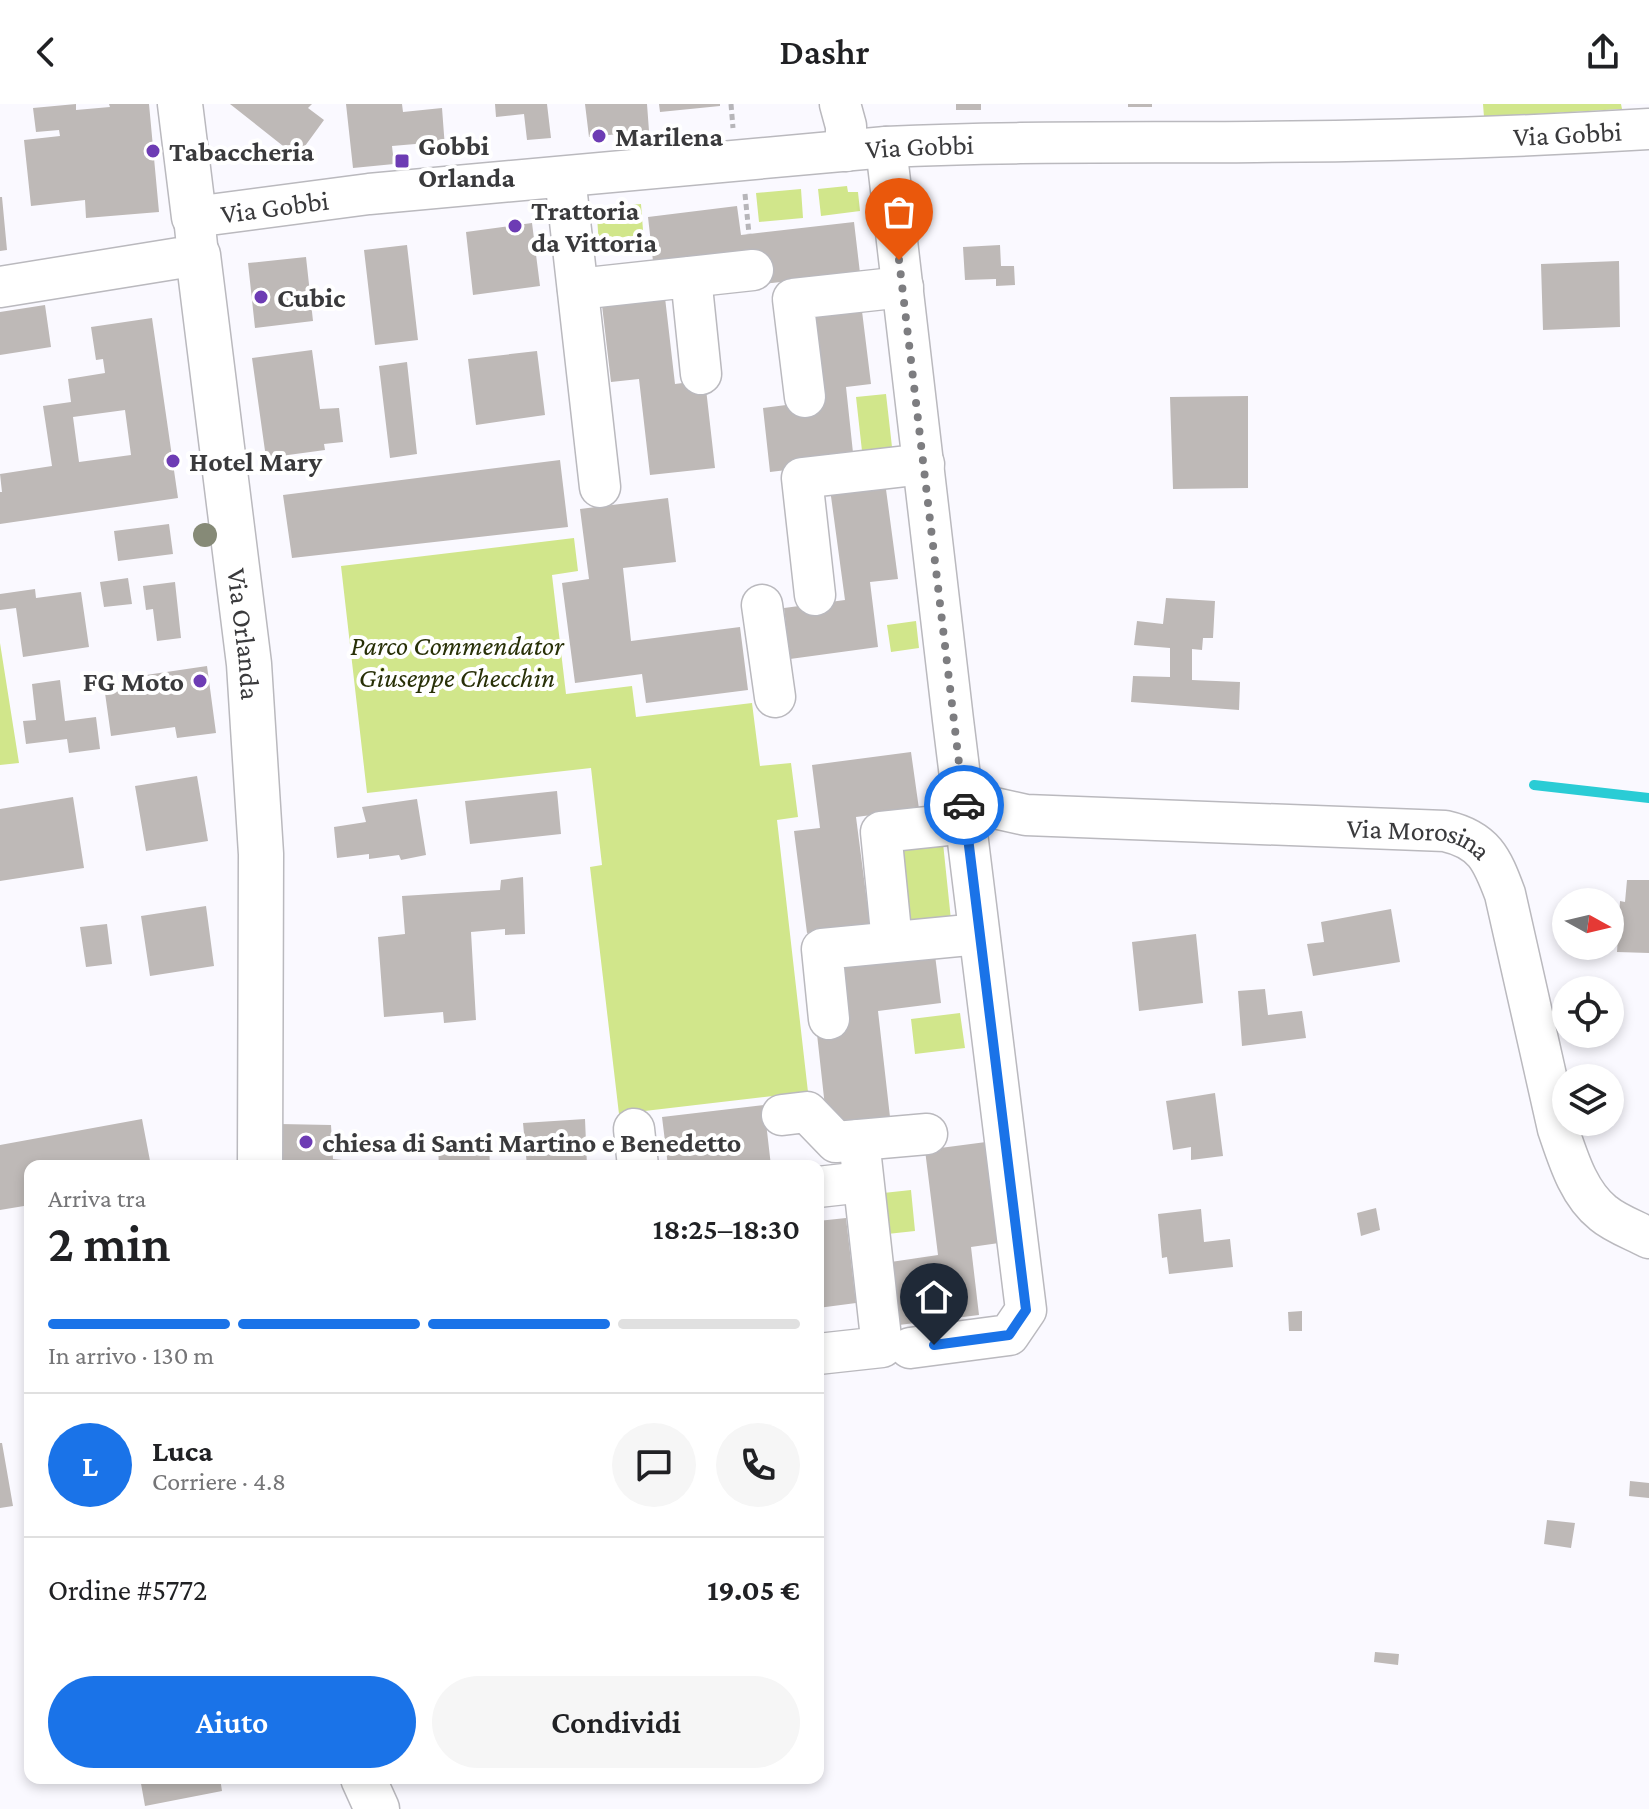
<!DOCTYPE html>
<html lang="it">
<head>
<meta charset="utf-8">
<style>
	body { margin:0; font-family:"Crimson Pro",serif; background:#f6f6f6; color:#202124; height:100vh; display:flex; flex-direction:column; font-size:30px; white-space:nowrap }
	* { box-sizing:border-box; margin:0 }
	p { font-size:26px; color:#757577 }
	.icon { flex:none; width:44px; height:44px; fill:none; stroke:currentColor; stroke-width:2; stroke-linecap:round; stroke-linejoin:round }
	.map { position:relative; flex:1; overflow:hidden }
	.drawer { position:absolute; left:24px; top:1056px; width:800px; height:624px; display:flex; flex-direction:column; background:#fff; border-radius:16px; box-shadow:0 4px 12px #0003 }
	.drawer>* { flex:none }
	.needle { width:52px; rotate:98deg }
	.controls { position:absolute; left:1552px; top:784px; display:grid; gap:16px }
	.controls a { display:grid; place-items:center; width:72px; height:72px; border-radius:50%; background:#fff; box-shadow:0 4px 12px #0003; font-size:40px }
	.pin { position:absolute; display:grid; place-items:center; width:68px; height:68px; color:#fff; margin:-82px -34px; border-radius:50% 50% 50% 0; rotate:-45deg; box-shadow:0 0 8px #0007 }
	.pin .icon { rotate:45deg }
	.courier { position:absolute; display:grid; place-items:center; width:80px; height:80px; margin:-40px; border:6px solid #1a73e8; border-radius:50%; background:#fff; color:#222; box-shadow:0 2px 10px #0007 }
	.overview em { font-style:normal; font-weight:600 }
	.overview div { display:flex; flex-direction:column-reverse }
	.overview { display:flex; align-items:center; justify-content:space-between; height:136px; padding:0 24px }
	h1 { font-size:52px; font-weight:600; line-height:60px }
	.bar { display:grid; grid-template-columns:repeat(4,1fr); gap:12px 8px; align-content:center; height:96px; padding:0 24px }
	.bar i { height:10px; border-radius:6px; background:#e0e0e0 }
	.bar .active { background:#1a73e8 }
	.bar p { grid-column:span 4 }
	.line { display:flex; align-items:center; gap:20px; padding:0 24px; border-top:2px solid #e0e0e0 }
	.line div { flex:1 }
	.round { display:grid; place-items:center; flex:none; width:84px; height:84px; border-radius:42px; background:#f6f6f6 }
	.primary-button { display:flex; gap:16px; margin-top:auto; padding:16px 24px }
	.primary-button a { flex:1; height:92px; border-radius:48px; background:#1a73e8; color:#fff; font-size:32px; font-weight:600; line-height:92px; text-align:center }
	.primary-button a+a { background:#f6f6f6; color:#202124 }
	header { display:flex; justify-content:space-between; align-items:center; height:104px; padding:0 24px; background:#fff; font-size:36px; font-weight:600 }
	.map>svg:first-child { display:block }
	.green { fill:#d1e68b }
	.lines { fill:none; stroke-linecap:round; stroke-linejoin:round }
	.stream { stroke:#2accd5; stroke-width:10 }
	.building { fill:#beb9b7; fill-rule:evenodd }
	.minor-casing { stroke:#bab9be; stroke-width:43 }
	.major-casing { stroke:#bab9be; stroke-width:47 }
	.path { stroke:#b6b5b9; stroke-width:5; stroke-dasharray:6 4; stroke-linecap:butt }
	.minor { stroke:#fff; stroke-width:40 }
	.major { stroke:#fff; stroke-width:44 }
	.tree { fill:#868a77 }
	.done { stroke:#7d7d80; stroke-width:8; stroke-dasharray:0 14.4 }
	.route { stroke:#1a73e8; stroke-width:10 }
	.poi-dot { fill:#6d3cb4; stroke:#fff; stroke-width:3 }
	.labels { text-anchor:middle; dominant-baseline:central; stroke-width:8; stroke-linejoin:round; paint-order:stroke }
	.street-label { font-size:28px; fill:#3a3a3c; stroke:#fff }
	.poi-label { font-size:28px; font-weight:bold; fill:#3a3a3c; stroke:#fff; text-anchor:start }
	.park-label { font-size:28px; font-style:italic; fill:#283007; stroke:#fff }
</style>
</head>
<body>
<header><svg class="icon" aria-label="back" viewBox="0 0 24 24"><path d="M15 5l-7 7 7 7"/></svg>Dashr<svg class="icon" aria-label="share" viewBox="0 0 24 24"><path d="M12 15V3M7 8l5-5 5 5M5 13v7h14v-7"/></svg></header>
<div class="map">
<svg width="1649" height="1705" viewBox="0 0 1649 1705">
	<rect width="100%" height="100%" fill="#faf9ff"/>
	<path class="green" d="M1483,0H1621L1622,5L1484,13Z
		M847,82L848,88H858L860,107L821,112L818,85Z
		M801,85L803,114L759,118L756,89Z
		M641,100L644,139L599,143L597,112L606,111L605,103Z
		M886,290L892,343L862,347L856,293Z
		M574,434L578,467L552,471L566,590L632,582L636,613L752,599L760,662L791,659L798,713L777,716L808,988L619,1010L590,763L602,761L591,664L367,689L341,462Z
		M916,517L919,544L891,548L887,521Z
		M0,539L19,659L0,661Z
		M943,739L951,816L907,821L900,743Z
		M960,909L965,944L915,950L911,915Z
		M911,1086L915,1127L878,1131L874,1090Z"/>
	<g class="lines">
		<path class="stream" d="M1534,681L1649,694"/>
	</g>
	<path class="building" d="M76,0V6L110,3L109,0H149L159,108L86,114L85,96L31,102L24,36L60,32L59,26L36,28L33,4Z
		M230,0H312L308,4L324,16L297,53Z
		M346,0H402L403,8L442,4L445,44L428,46L427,39L392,42L394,60L353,64Z
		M495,0H547L551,34L527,36L524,10L496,13Z
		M585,0H647L649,27L589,33Z
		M659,0H720V2L660,8Z
		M956,0H981V6H956Z
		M1128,0H1152V3H1128Z
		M0,93H2L7,146L0,147Z
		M737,102L741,131L854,118L860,169L763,180L654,166L648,113Z
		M532,119L540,182L473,191L466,128Z
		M407,141L418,236L375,241L364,146Z
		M1000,141L1001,162H1014L1015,181L996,182V175L965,176L963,143Z
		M306,153L313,217L255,224L248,159Z
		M1619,157L1620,223L1543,226L1541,160Z
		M664,185L675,280L705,276L715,364L650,371L639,275L611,278L601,193Z
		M861,199L871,280L846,283L854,358L770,368L763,304L817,297L807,205Z
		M45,201L51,243L0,251V208Z
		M152,214L178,394L0,420V388H2L0,370L52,362L43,302L71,298L68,275L105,269L103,255L96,256L91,223ZM125,306L131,351L79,358L73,313Z
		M312,246L320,305L339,304L343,338L324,340L325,346L266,354L252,254Z
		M537,247L545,311L476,321L468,255Z
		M407,258L417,350L390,354L379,262Z
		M1248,292V384L1173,385L1170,293Z
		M560,356L568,423L292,454L283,391Z
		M885,378L898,475L870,478L878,543L790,555L784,504L845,496L830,385Z
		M668,394L676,458L623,464L631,537L740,523L748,586L646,599L642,570L575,579L562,479L589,475L580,405Z
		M169,420L173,450L118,457L114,427Z
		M128,474L132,500L104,503L100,478Z
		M175,478L181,534L157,537L153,505L146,506L143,482Z
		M35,485L36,494L81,488L89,543L23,553L16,504L0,506V490Z
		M1166,494L1215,497L1213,534H1203L1202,546L1192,545V576L1240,578L1239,606L1131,598L1133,572L1170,573V544L1134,541L1137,517L1163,520Z
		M207,562L216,629L177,634L175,623L111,632L105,589L130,586V591L148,588L146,571Z
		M60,576L65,617L96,613L100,645L69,649L67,635L26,640L23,617L36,616L32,580Z
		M911,648L919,705L856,713L870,821L807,829L794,727L820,724L812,661Z
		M197,672L208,737L146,747L135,682Z
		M557,687L561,730L470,740L465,697Z
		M73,693L84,764L0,777V705Z
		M417,695L426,751L401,756L399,751L369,755V750L337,754L334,723L366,718L362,703Z
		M523,773L525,830L505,831V825L471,828L476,916L444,919L443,908L384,913L378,833L405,830L402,792L500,786L501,776Z
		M1627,776H1649V849L1617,848L1620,797L1625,798Z
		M206,802L214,862L150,872L141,812Z
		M1391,805L1400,858L1313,872L1307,840L1324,838L1321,818Z
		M107,820L112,860L86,863L80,823Z
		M1196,830L1203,899L1139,907L1132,838Z
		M934,843L941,899L878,907L890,1013L827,1021L816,921L837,854Z
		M1265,885L1268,911L1302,907L1306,934L1242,942L1238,887Z
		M1215,989L1223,1052L1191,1056V1043L1173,1046L1166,997Z
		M764,1001L771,1062H668L662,1013Z
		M142,1015L151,1062H30V1101L0,1106V1041Z
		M585,1015L587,1062H527L523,1019Z
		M280,1020L331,1021L333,1055L342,1056L343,1062H280Z
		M986,1038L999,1139L971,1143L979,1211L891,1222L884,1159L938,1151L925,1046Z
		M489,1042L490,1062H439L438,1043Z
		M1376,1104L1380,1126L1361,1132L1357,1109Z
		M1201,1105L1204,1138L1230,1135L1233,1163L1169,1170L1167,1153L1162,1154L1158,1110Z
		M846,1114L856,1199L818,1204V1117Z
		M1302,1207V1227H1289L1288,1208Z
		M0,1339H2L13,1402L0,1404Z
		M1630,1377L1649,1379V1394L1629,1392Z
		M1547,1416L1575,1419L1571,1444L1544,1440Z
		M1375,1548L1399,1550L1398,1561L1374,1558Z
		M140,1674H220L222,1687L145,1702Z"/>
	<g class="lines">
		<defs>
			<g id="minor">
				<path d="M840,0L846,22V47"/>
				<path d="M886,43L953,616L1026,1206L1009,1231L910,1244"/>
				<path d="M565,73L600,383"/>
				<path d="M691,173L701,270"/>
				<path id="s1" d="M0,183L198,151L194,113L369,90L886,43C1009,37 1132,39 1255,38C1387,37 1518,33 1649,25"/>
				<path d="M578,185L753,166"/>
				<path d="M805,293L793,195L903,183"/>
				<path d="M815,491L802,374L924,360"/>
				<path d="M762,501L775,593"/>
				<path id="s2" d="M963,694L990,703L1026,711L1445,727C1484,736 1492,755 1505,790L1558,1025C1568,1054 1578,1089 1603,1109C1616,1120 1634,1126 1649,1134"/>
				<path d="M892,838L881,728L966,719"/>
				<path d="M829,915L822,845L979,830"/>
				<path d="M782,1011L807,1008L836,1038L927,1030"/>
				<path d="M634,1025L638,1062"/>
				<path d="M818,1083L863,1078"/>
				<path d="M818,1250L882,1243L859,1036"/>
			</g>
			<g id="major">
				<path d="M180,0L194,113"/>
				<path id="s3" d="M198,151L249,560L261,750L260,1062"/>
				<path d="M363,1674L377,1705"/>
			</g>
		</defs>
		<use href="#minor" class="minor-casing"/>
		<use href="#major" class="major-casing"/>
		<path class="path" d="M731,0L733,24
			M745,90L749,130"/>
		<use href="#minor" class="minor"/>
		<use href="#major" class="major"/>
	</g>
	<circle class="tree" cx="205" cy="431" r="12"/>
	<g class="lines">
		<path class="done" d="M899,156L964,701"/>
		<path class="route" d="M934,1241L1009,1231L1026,1206L964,701"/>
	</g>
	<g class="poi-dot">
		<circle cx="599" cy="32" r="8"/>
		<circle cx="153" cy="47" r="8"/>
		<rect x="394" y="49" width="16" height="16" rx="4"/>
		<circle cx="515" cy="122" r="8"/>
		<circle cx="261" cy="193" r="8"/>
		<circle cx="173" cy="357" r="8"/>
		<circle cx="200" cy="577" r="8"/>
		<circle cx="306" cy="1038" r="8"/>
	</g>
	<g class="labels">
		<g class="street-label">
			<text stroke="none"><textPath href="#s1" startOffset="1616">Via Gobbi</textPath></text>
			<text stroke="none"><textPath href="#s1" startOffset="968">Via Gobbi</textPath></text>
			<text stroke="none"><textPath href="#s1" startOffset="320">Via Gobbi</textPath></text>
			<text stroke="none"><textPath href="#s3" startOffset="382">Via Orlanda</textPath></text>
			<text stroke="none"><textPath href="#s2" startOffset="460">Via Morosina</textPath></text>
		</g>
		<g class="poi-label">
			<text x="615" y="32">Marilena</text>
			<text x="418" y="41">Gobbi<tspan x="418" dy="32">Orlanda</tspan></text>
			<text x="169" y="47">Tabaccheria</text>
			<text x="531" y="106">Trattoria<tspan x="531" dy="32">da Vittoria</tspan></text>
			<text x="277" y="193">Cubic</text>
			<text x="189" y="357">Hotel Mary</text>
			<text x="184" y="577" text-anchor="end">FG Moto</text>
			<text x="322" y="1038">chiesa di Santi Martino e Benedetto</text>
		</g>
		<g class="park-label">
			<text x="457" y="541">Parco Commendator<tspan x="457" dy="32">Giuseppe Checchin</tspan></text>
		</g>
	</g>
</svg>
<div class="controls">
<a><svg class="needle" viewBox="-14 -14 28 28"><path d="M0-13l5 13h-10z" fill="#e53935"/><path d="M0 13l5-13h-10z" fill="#757577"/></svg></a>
<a><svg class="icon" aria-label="locate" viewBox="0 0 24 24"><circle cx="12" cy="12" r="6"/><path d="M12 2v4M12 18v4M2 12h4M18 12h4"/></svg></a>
<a><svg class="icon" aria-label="layers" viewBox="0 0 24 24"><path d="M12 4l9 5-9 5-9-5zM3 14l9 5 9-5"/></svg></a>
</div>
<div class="pin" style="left:899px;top:156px;background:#ea580c"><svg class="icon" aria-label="bag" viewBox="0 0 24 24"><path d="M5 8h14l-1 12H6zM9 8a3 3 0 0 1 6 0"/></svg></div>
<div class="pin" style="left:934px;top:1241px;background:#1f2937"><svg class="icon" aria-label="home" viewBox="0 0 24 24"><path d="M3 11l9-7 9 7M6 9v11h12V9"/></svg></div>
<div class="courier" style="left:964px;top:701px"><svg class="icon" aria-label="car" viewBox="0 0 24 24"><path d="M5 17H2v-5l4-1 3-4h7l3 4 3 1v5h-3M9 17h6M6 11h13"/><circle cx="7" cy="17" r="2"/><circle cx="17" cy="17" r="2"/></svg></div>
<section class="drawer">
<div class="overview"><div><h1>2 min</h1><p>Arriva tra</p></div><em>18:25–18:30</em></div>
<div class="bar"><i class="active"></i><i class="active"></i><i class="active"></i><i></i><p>In arrivo · 130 m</p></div>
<div class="line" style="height:144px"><b class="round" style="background:#1a73e8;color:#fff">L</b><div><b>Luca</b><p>Corriere · 4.8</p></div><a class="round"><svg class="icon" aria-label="chat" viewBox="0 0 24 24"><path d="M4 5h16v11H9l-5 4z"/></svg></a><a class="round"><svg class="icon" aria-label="phone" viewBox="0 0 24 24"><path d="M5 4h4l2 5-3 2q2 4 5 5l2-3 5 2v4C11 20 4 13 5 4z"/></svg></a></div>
<div class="line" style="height:104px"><div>Ordine #5772</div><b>19.05 €</b></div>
<div class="primary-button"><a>Aiuto</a><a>Condividi</a></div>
</section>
</div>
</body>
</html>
